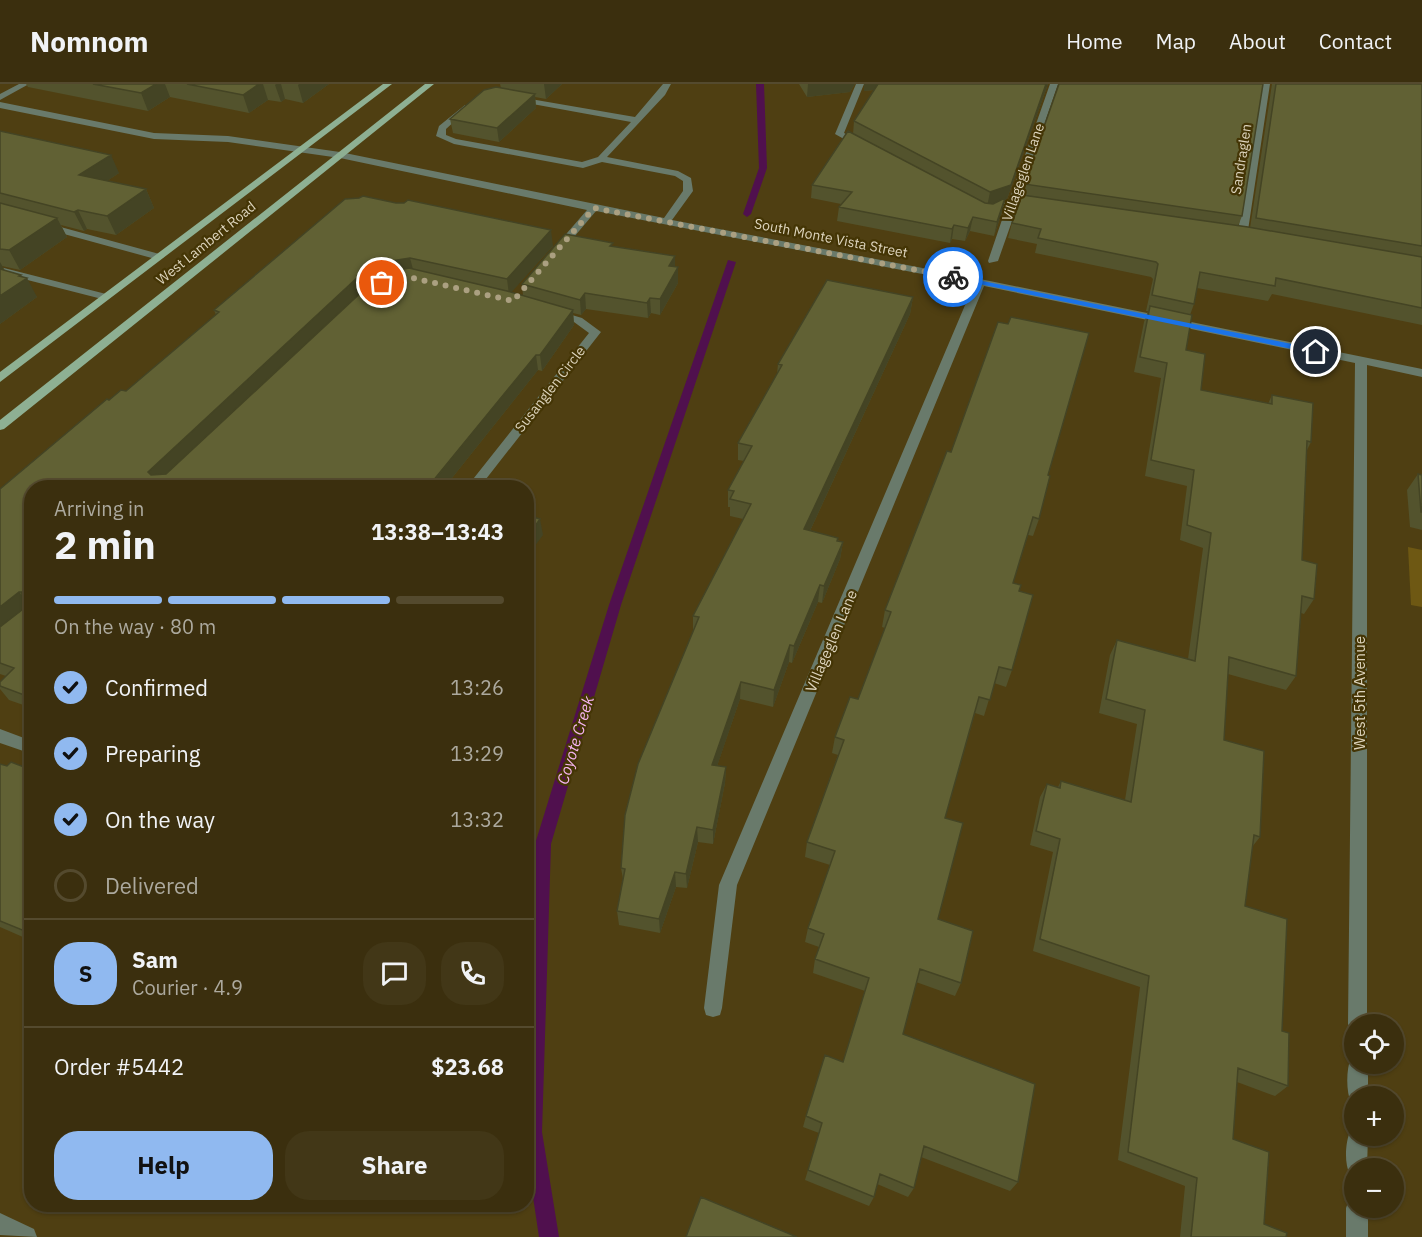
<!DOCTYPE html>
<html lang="en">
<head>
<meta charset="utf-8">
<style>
	body { margin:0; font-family:"IBM Plex Sans",sans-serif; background:#423717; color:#f1f3f6; height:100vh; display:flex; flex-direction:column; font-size:22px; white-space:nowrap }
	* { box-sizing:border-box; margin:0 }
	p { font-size:20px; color:#aca99e }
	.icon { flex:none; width:33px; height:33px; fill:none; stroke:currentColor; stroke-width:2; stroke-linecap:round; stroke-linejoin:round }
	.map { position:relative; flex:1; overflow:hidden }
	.details { position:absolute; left:24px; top:396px; width:510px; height:732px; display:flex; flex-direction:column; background:#3b2f0e; border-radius:24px; box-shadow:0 2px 4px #0004,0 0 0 2px #544a2e }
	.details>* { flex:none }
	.buttons { position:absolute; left:1344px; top:930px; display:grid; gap:12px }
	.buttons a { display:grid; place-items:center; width:60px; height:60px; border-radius:50%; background:#3b2f0e; box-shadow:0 2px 4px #0004,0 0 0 2px #544a2e; font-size:30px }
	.pin { position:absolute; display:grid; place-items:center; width:51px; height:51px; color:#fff; margin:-26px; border:3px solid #fff; border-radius:50%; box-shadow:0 2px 6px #0007 }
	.courier { position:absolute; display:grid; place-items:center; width:60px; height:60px; margin:-30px; border:4px solid #1a73e8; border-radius:50%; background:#fff; color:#222; box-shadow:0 2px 8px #0007 }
	.overview em { font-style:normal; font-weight:700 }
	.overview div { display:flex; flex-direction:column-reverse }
	.overview { display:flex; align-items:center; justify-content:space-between; height:102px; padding:0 30px }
	h1 { font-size:39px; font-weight:700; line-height:45px }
	.bar { display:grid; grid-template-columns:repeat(4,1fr); gap:9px 6px; align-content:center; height:72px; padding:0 30px }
	.bar i { height:8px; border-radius:4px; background:#544a2e }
	.bar .active { background:#90b9f0 }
	.bar p { grid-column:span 4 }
	.line { display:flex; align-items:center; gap:15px; padding:0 30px; border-top:2px solid #544a2e }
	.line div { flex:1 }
	.round { display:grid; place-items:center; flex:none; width:63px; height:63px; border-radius:24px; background:#423717 }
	ol { padding:0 30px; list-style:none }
	li { display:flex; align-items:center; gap:18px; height:66px }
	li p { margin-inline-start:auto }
	li .icon { padding:6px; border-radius:50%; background:#90b9f0; color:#111; stroke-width:4 }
	li:last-child { color:#aca99e }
	li i { width:33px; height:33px; border:3px solid #544a2e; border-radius:50% }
	.cta { display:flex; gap:12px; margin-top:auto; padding:12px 30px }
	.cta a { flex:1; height:69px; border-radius:24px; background:#90b9f0; color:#111; font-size:24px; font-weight:700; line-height:69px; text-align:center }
	.cta a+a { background:#423717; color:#f1f3f6 }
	header { display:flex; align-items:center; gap:36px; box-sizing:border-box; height:84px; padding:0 30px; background:#3b2f0e; border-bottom:2px solid #544a2e }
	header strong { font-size:28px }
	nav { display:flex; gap:33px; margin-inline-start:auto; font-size:21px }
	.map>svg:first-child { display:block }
	.green { fill:#6e5813 }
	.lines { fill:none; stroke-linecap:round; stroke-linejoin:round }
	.stream { fill:#50104e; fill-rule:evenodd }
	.minor { fill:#697a6b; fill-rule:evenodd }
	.major { fill:#8eb093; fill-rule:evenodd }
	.wall { fill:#53532d }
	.shaded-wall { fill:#444424 }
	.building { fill:#616134; stroke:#444424; stroke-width:1.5 }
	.route { fill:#1a73e8 }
	.done { stroke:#aba081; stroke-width:6; stroke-dasharray:0 10.8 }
	.labels { text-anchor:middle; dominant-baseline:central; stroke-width:4.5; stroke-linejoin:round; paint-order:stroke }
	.far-street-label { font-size:14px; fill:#ddd4bd; stroke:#443505 }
	.street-label { font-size:15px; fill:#ddd4bd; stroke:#443505 }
	.water-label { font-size:16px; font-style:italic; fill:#f6b4f1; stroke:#443505 }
</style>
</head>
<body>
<header>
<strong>Nomnom</strong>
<nav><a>Home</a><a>Map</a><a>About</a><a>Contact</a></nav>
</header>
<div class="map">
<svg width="1422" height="1153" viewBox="0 0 1422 1153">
	<rect width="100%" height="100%" fill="#4f3f12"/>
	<path class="green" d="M1408,463L1422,466V523L1411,521Z"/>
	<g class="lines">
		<path class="stream" d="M756,0H764L767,84L751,130L747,133L743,130L759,84Z
			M728,176L736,178L621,521L551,760L542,1048L559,1153H539L526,1066V981L535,760L609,521Z"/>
		<path class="minor" d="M19,0H29L0,16V10Z
			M663,0H671L665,11L607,73L678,87L691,94L693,107L672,136L980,195L1422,285V293L1367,281V940H1354V948L1351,947L1348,940L1355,279L984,202L737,801L722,924L720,931L713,933L706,931L704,924L719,801L974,200L596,127L563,166L559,167L554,164L587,126L340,74L228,58L154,55L0,24V18L154,49L228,52L340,68L664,134L683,107V97L675,92L602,78L583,84L454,60L436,52L439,42L465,21L469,24L446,45V51L456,55L582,78L598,73L631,38L516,17L512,14L513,12L635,33Z
			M856,0H864L844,49L863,59L865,61L860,64L835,50Z
			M1050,0H1058L1018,117L1041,123L1036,126L1017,123L998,177L989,179L988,177L1006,124L985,131L980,128L1009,117Z
			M1262,0H1270L1247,153L1242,156L1237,153Z
			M46,139L163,171L164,173L159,176L42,144L41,142Z
			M0,183L110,211L111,213L106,216L0,189Z
			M555,226L582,234L601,248L479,404H466L589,249L574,238L551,231V227Z
			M0,645L32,657V670L0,659Z
			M1354,972V980H1368V1012H1354V1021L1351,1019C1346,1007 1346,986 1351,973Z
			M1354,1043V1052H1368L1367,1084H1354V1093L1350,1091C1344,1079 1345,1058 1351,1045Z
			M1354,1114V1124H1368V1153H1346V1124L1349,1116Z
			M0,1129L34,1145L37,1153L0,1151Z"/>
		<path class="major" d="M383,0H392L0,298V288Z
			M425,0H434L4,345L0,346V336Z"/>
	</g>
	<path class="wall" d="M26,0H329L303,19L285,15L281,18L268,16L249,29L170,13L148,27L28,3Z
		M500,0H562L546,15L535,13L536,24L499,58L453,49L450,35L501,4Z
		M799,0H855L850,8L807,13Z
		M864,0H1048L1007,115L1005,116L1002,128L994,152L970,147L965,157L952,155L950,159L837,137L839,123L841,120L811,114L812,101L853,50L854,37L874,6L864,7Z
		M1272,0H1422V241L1272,210L1268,217L1197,204L1194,220L1190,231L1186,266L1201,306L1268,320L1272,311L1311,358L1307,366L1302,476L1314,515L1304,530L1301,529L1296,592L1286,606L1228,590L1224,656L1260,753L1252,763L1245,822L1282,947L1288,1002L1275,1012L1237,998L1233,1055L1264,1140L1286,1153H1180L1185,1102L1118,1076L1140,903L1033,867L1053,768L1030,761L1040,713L1047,700L1058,703L1061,697L1125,716L1137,640L1099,629L1110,571L1117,556L1188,575L1203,464L1180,456L1187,402L1145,392L1161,294L1134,288L1144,238L1148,227H1146L1153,195L1151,193L1035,169L1037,160L1008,154L1012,139L1022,111L1024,100L1242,132L1238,142L1250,144Z
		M0,47L119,89L107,97L146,105L154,124L116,151L87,145L84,147L61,141L67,153L20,186L2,182L5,187L22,193L37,213L0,240Z
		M345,115L553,162L511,208L523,212L522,200L613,162L675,172V183L678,199L660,231L651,229L648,234L586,225L581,231L573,229L574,241L542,287L538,286L444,404H32V624L9,616L0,605V598L6,592L0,590V405L109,316L126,307L216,231L214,226Z
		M913,213L910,230L810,447L843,458L840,475L822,519L818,518L792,579L789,578L773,623L740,615L717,682L726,683L725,699L713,760L698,758L687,804L676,803L660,849L619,841L617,827L623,795L621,784L693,548V532L743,435L730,432V423H728V406L744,377L738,376V359L777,290L778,280Z
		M1418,390L1422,391V446L1410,443L1407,406Z
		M1048,391L1039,435L1033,452L1028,451L1013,499L1019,507L1012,586L1006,603L994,599L984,632L975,629L945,734L938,835L961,899L955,912L916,898L903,950L1018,1098L1010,1107L921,1073L914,1104L908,1113L877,1100L874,1113L869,1122L805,1096L819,1049L803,1043L806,1032L843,978L865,907L813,889L815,875L819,863L805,858L808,844L830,781L805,773L807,758L838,671L832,669L835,653L858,615L885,544L882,543L885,526Z
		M0,680L7,682L32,686V857L0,843Z"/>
	<path class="shaded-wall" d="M156,0H165L170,13L148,27L141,9Z
		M259,0H263L268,16L249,29L243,11Z
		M276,0H281L285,15L281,18L275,1Z
		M299,0H329L303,19L298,1Z
		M544,0H562L546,15Z
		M808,0H855L850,8L807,13Z
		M864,0H883L882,5L864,7Z
		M1046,0H1048L1007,115L1005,116L1002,128L994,152L997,138L987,123L990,108Z
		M535,10L536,24L499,58L497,44Z
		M111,71L119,89L88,110L79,91Z
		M146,105L154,124L116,151L107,132Z
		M78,126L87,145L84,147L74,128Z
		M973,133L970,147L965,157L968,144Z
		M57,134L67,153L20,186L9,166Z
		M954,141L952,155L950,159L952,145Z
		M551,146L553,162L509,211L507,195Z
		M675,172V187L669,182Z
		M410,174L414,189L157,404L148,388L372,180Z
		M0,178L9,194L0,199Z
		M678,183V199L660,231V215Z
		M21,191L24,196L27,194L37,213L0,240V212Z
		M585,209L586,225L581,231L580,216Z
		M913,213L910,230L803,462L804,445Z
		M650,214L651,229L648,234L647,219Z
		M573,226L574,241L542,287L540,271Z
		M536,271L538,286L444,404H428Z
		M540,435L543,451L526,474V455Z
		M843,458L840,475L822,519L824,502Z
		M820,501L818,518L792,579L794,562Z
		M19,508L31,523L0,547V523Z
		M790,561L789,578L773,623L774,606Z
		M741,598L740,615L712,697V681Z
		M726,683L725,699L713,760V746Z
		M697,743L698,758L687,804L686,790Z
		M675,788L676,803L660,849L659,835Z"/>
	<path class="building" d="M93,0H156L141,9Z
		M187,0H259L243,11Z
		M878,0H1046L1011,101L990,108L854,37Z
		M1059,0H1263L1242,132L1024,100Z
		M1276,0H1422V162L1256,134Z
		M496,3L535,10L497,44L450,35L484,6Z
		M0,47L111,71L79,91L146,105L107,132L78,126L74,128L0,109Z
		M848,47L985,119L993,120L1005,114L997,138L973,133L968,144L954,141L952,145L839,123L852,108L812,101Z
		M1022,111L1248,143L1422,173V224L1276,194L1275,202L1200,188L1194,220L1152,211L1158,180L1156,178L1038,154L1041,145L1012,139Z
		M363,112L396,119H404L408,116L551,146L507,195L410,174L372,180L148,388L151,391L166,390L382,189L409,184L507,207L573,226L540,271H536L428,403L429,404H32V614L0,602V598L14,584L0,579V543L22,526V508H19L0,523V405L107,315L109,316L121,306L126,307L219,228L214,226L345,115L359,114Z
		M0,119L57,134L9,166L0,165Z
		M565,150L613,159L610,162L675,172L669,182L678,183L660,215L650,214L647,219L585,209L580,216L522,200Z
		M0,185L21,191L19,192L27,194L0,212Z
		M827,196L913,213L804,445L838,454L837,457L843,458L824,502L820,501L794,562L790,561L774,606L741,598L712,681L726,683L713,746L697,743L686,790L675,788L659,835L617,827L625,785L621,784L625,731L638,680L699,533L693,532L751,420L730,415L734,407L728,406L752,362L738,359L782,281L778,280Z
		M1150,222L1192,231L1186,266L1205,270L1201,306L1272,320V311L1313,319L1311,358L1307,357L1302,476L1317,480L1314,515L1302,512L1296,592L1229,573L1224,656L1264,667L1260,753L1254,751L1245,822L1287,835L1282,947L1289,949L1288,1002L1238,984L1233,1055L1269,1068L1264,1140L1287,1149L1286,1153H1191L1197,1094L1128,1068L1149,892L1040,855L1060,755L1036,747L1047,700L1060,704L1061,697L1131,718L1145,626L1106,615L1117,556L1195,577L1211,449L1187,441L1194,386L1151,376L1167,279L1140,273Z
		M1011,233L1089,249L1048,391L1050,392L1039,435L1033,433L1013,499L1021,501L1019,507L1033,511L1012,586L999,583L990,616L979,613L945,734L963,739L938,835L973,847L961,899L920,885L903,950L1035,1000L1018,1098L924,1062L914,1104L880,1090L874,1113L808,1086L822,1039L806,1032L825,971L843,978L869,894L815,875L824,850L808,844L835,767L807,758L844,656L835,653L850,613L858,615L891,528L885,526L947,367L951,368L998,238L1008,240Z
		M1418,390L1422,391V428H1421Z
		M526,431L540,435L526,455Z
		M11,678L32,686V850L0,837V680L7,682Z
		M701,1113L797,1153H686Z"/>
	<path class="route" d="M953,191L1316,265L1320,268L1316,270L950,194Z"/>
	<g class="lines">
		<path class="done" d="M382,199L413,194L513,217L594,124L953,193"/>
	</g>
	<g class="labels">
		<g class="far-street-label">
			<text transform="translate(1241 75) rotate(-81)">Sandraglen</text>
			<text transform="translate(1023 88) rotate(-71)">Villageglen Lane</text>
			<text transform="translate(831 154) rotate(11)">South Monte Vista Street</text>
			<text transform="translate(206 159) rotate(-39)">West Lambert Road</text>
			<text transform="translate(550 305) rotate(-52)">Susanglen Circle</text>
		</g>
		<g class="street-label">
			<text transform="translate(831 557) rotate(-67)">Villageglen Lane</text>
			<text transform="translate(1359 609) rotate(-90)">West 5th Avenue</text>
		</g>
		<g class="water-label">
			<text transform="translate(575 656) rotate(-73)">Coyote Creek</text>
		</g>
	</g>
</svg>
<div class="buttons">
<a><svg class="icon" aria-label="locate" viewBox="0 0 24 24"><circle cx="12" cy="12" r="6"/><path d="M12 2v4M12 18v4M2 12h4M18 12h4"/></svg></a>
<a>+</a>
<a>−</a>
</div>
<div class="pin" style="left:382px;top:199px;background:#ea580c"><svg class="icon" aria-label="bag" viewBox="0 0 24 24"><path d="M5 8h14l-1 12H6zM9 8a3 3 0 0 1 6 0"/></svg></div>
<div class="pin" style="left:1316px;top:268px;background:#1f2937"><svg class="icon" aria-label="home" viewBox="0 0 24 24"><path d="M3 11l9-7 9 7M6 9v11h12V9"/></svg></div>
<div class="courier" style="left:953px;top:193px"><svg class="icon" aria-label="bike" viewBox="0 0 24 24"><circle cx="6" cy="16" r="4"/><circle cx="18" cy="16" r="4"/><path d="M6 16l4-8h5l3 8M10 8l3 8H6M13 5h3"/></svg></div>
<section class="details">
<div class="overview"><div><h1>2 min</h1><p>Arriving in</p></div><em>13:38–13:43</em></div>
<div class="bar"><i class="active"></i><i class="active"></i><i class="active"></i><i></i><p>On the way · 80 m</p></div>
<ol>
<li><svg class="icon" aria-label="check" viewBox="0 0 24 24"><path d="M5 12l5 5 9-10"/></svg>Confirmed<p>13:26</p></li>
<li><svg class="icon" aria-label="check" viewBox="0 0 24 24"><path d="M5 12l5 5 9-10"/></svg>Preparing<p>13:29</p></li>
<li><svg class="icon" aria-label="check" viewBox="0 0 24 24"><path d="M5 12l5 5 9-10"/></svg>On the way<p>13:32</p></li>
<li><i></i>Delivered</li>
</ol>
<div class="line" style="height:108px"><b class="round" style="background:#90b9f0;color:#111">S</b><div><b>Sam</b><p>Courier · 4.9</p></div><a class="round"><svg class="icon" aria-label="chat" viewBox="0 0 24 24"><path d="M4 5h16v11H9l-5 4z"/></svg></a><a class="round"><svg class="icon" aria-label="phone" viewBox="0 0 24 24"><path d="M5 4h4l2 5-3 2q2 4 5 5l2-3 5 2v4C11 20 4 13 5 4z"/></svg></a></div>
<div class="line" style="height:78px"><div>Order #5442</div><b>$23.68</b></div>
<div class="cta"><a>Help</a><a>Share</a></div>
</section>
</div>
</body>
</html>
